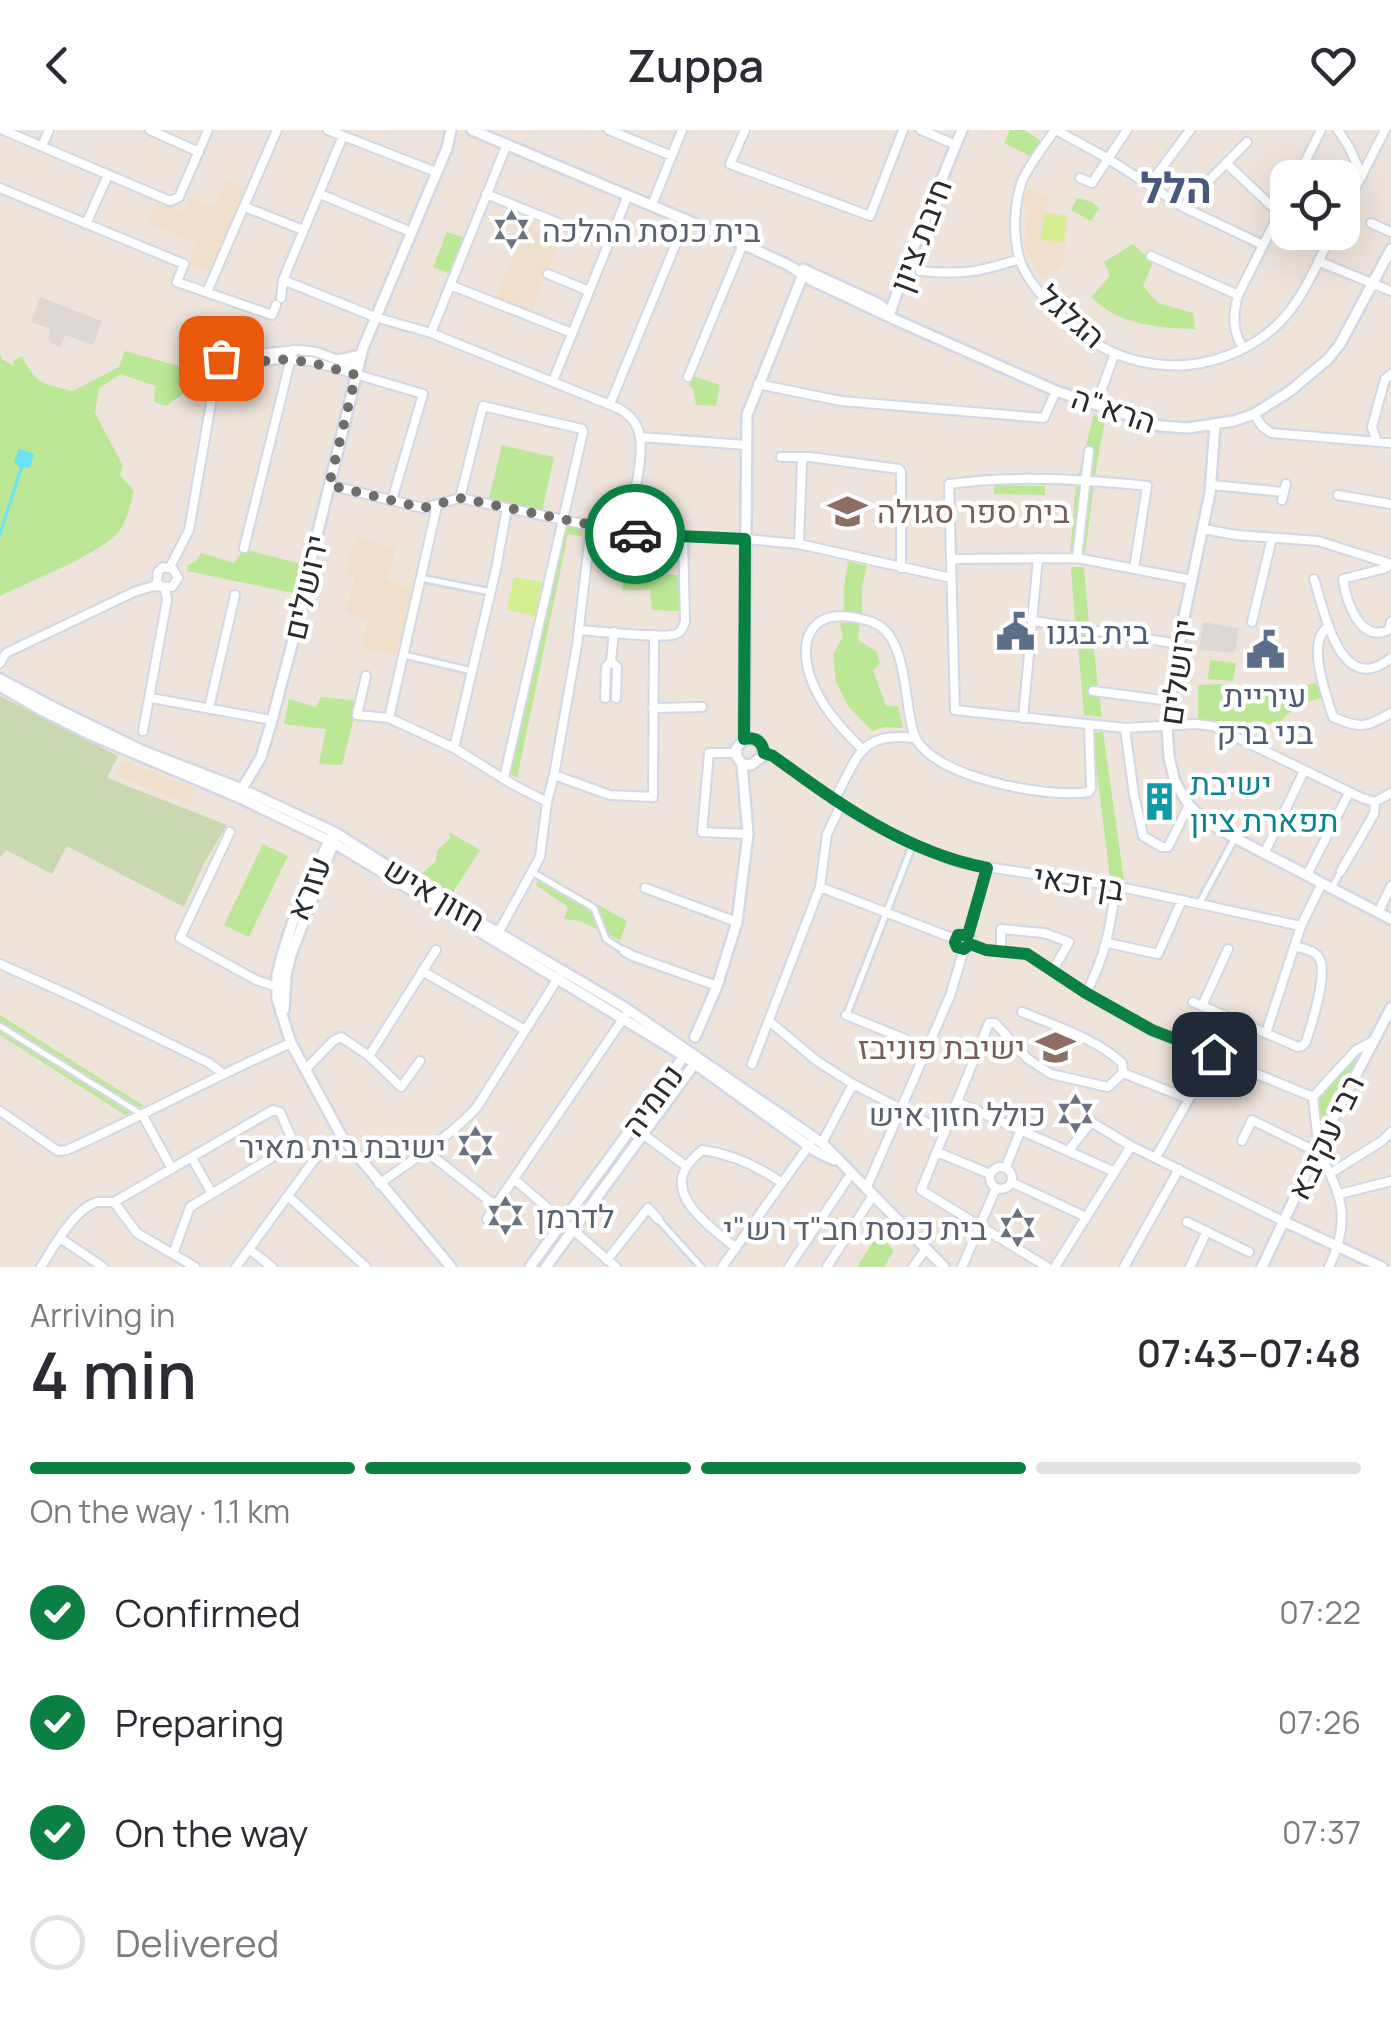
<!DOCTYPE html>
<html lang="en">
<head>
<meta charset="utf-8">
<style>
	body { margin:0; font-family:Manrope,Heebo,sans-serif; background:#f7f7f7; color:#2b2b33; height:100vh; display:flex; flex-direction:column; font-size:38px; white-space:nowrap }
	* { box-sizing:border-box; margin:0 }
	p { font-size:32px; color:#7c7c81 }
	.icon { flex:none; width:55px; height:55px; fill:none; stroke:currentColor; stroke-width:2; stroke-linecap:round; stroke-linejoin:round }
	.map { position:relative; height:1137px; overflow:hidden }
	.panel { display:flex; flex-direction:column; background:#fff; flex:1 }
	.panel>* { flex:none }
	.buttons { position:absolute; left:1270px; top:30px; display:grid; gap:20px }
	.buttons a { display:grid; place-items:center; width:90px; height:90px; border-radius:20px; background:#fff; box-shadow:0 10px 40px #0002; font-size:50px }
	.pin { position:absolute; display:grid; place-items:center; width:85px; height:85px; color:#fff; margin:-42px; border-radius:20px; box-shadow:0 5px 15px #0006 }
	.courier { position:absolute; display:grid; place-items:center; width:100px; height:100px; margin:-50px; border:8px solid #0b8043; border-radius:50%; background:#fff; color:#222; box-shadow:0 2px 12px #0007 }
	.headline em { font-style:normal; font-weight:600 }
	.headline div { display:flex; flex-direction:column-reverse }
	.headline { display:flex; align-items:center; justify-content:space-between; height:170px; padding:0 30px }
	h1 { font-size:65px; font-weight:600; line-height:75px }
	.bar { display:grid; grid-template-columns:repeat(4,1fr); gap:15px 10px; align-content:center; height:120px; padding:0 30px }
	.bar i { height:12px; border-radius:8px; background:#e1e1e2 }
	.bar .selected { background:#0b8043 }
	.bar p { grid-column:span 4 }
	ol { padding:0 30px; list-style:none }
	li { display:flex; align-items:center; gap:30px; height:110px }
	li p { margin-inline-start:auto }
	li .icon { padding:10px; border-radius:50%; background:#0b8043; color:#fff; stroke-width:4 }
	li:last-child { color:#7c7c81 }
	li i { width:55px; height:55px; border:5px solid #e1e1e2; border-radius:50% }
	header { display:flex; justify-content:space-between; align-items:center; height:130px; padding:0 30px; background:#fff; font-size:45px; font-weight:600 }
	.map>svg:first-child { display:block }
	.education { fill:#f0dfcb }
	.green { fill:#bce796 }
	.cemetery { fill:#cad8b2 }
	.pitch { fill:#d3ef91 }
	.plaza { fill:#ddd8d3 }
	.water { fill:#6ae2f5 }
	.lines { fill:none; stroke-linecap:round; stroke-linejoin:round }
	.pedestrian-casing { stroke:#d1d7e4; stroke-width:10 }
	.minor-casing { stroke:#d1d7e4; stroke-width:12 }
	.tertiary-casing { stroke:#d1d7e4; stroke-width:14 }
	.pedestrian { stroke:#fff; stroke-width:5 }
	.minor { stroke:#fff; stroke-width:8 }
	.tertiary { stroke:#fff; stroke-width:9 }
	.done { stroke:#6f6c69; stroke-width:10; stroke-dasharray:0 18 }
	.route { stroke:#0b8043; stroke-width:12 }
	.labels { text-anchor:middle; dominant-baseline:central; stroke-width:9; stroke-linejoin:round; paint-order:stroke }
	.worship-label { font-size:32px; fill:#5b616d; stroke:#fff; text-anchor:end }
	.street-label { font-size:32px; fill:#2b2b2b; stroke:#fff }
	.education-label { font-size:32px; fill:#785e54; stroke:#fff; text-anchor:start }
	.service-label { font-size:32px; fill:#4e5e75; stroke:#fff; text-anchor:start }
	.culture-label { font-size:32px; fill:#0d838f; stroke:#fff; text-anchor:start }
	.district-label { font-size:42px; font-weight:bold; fill:#48597e; stroke:#fff }
</style>
</head>
<body>
<header><svg class="icon" aria-label="back" viewBox="0 0 24 24"><path d="M15 5l-7 7 7 7"/></svg>Zuppa<svg class="icon" aria-label="heart" viewBox="0 0 24 24"><path d="M12 20l-8-8c-3-5 5-10 8-4 3-6 11-1 8 4z"/></svg></header>
<div class="map">
<svg width="1391" height="1137" viewBox="0 0 1391 1137">
	<rect width="100%" height="100%" fill="#eee4dc"/>
	<path class="education" d="M228,50L249,59L213,143L189,133L195,113L148,92L159,70L183,81L190,68L213,78Z
		M1029,58L1050,68L1045,81L1069,86L1063,136L1041,149L1024,115L1029,80L1020,71Z
		M531,88L563,101L531,184L495,168Z
		M356,407L396,418L387,450L415,459L395,526L360,516L368,490L345,483L355,447L346,444Z
		M123,631L195,658L189,674L117,646Z"/>
	<path class="green" d="M1010,0H1024L1043,12L1032,27L1004,13Z
		M1077,68L1092,72L1099,78L1091,91L1071,80Z
		M447,102L467,109L453,145L433,137Z
		M1133,114L1153,132L1143,156L1158,173L1193,183L1195,199C1157,198 1119,195 1091,167L1110,146L1104,132Z
		M125,221L196,241L209,251L207,257L191,258L166,276L154,272L155,256L121,244L99,258L95,283L123,336L120,345L134,361C130,374 128,389 120,400C104,423 28,452 0,466V223L2,229L14,236L13,231L22,226C35,254 44,254 73,261L119,237Z
		M693,246L720,255L716,276L696,275L693,258L689,256Z
		M1094,284L1106,288C1095,332 1092,378 1085,423H1070L1076,355Z
		M502,315L554,327L542,382L489,369Z
		M994,355L1045,356V365L994,364Z
		M564,394L584,398L582,406L568,404L517,648L508,642Z
		M244,419L301,434L293,463L187,441L188,435L196,431L201,423L234,433Z
		M848,431L867,436L862,456V485L844,483V458Z
		M1071,437H1084L1089,493L1075,492Z
		M649,444L679,445V481L652,480L650,460H622L623,451H649Z
		M840,493H860L858,510L876,521L880,533L873,540L886,576H898L903,598L884,597L872,601L848,576L836,552L833,524L843,507Z
		M1077,504L1092,506L1102,587L1084,585Z
		M1210,530L1236,533L1233,551L1208,549Z
		M1320,552L1325,567L1298,574L1281,591L1248,599L1198,590V555L1222,554L1286,560Z
		M321,567L358,571L342,635L319,634L326,599L284,594L289,569L316,577Z
		M1103,602L1124,750L1110,748L1092,603Z
		M449,702L480,720L450,767L437,753L422,744L436,731L437,721L450,708Z
		M263,714L288,726L249,807L224,795Z
		M541,743L627,791L620,810L580,791L564,789L568,777L536,755Z
		M0,885L144,976L125,985L0,905Z
		M1363,921L1322,1003L1316,968L1358,924Z
		M878,1104L894,1120L884,1137H857Z"/>
	<path class="cemetery" d="M0,566L118,626L107,648L227,695L204,733L184,777L67,716L52,744L6,720L0,727Z"/>
	<path class="pitch" d="M1045,83L1066,87L1064,112L1041,110Z
		M514,447L542,452L535,486L507,480Z"/>
	<path class="plaza" d="M40,167L102,191L93,215L65,205L60,217L53,214L48,209L50,199L31,192Z
		M1203,492L1239,498L1235,523L1199,520Z"/>
	<path class="water" d="M19,319L34,324L30,337L23,338L0,408V399L20,337L14,332Z"/>
	<g class="lines">
		<defs>
			<path id="pedestrian" d="M420,448L491,462
				M404,525L472,541
				M532,742L594,778L606,809L624,821
				M1332,758L1341,741
				M1199,774L1235,708
				M847,884L913,714
				M0,896L141,984
				M658,1089L701,1137"/>
			<path id="minor" d="M3,0L170,71L179,67L208,0
				M150,0L199,22
				M328,0L436,42
				M609,0L672,26
				M745,0L730,34L870,86L903,0
				M921,0L956,15
				M1055,0C1044,16 1030,33 1022,51C1014,74 1013,104 1019,127C1028,161 1083,209 1114,223C1130,230 1150,234 1166,235C1206,238 1249,222 1278,194C1303,170 1317,133 1333,102
				M1056,0L1107,28L1183,77L1263,115
				M1338,0L1349,17L1362,46
				M42,16L49,0
				M1226,33L1279,83
				M1080,48L1092,53L1127,0
				M1297,48L1321,0
				M1149,55L1190,0
				M0,58L184,134L177,152L272,185L276,175
				M320,64L411,102
				M486,64L608,113
				M652,75L682,0
				M245,77L303,100
				M1183,77L1247,12
				M1342,84L1385,0
				M1371,93L1391,102
				M86,94L108,45
				M1151,126L1238,165
				M1318,131L1391,161
				M920,141C963,145 979,142 1019,129
				M548,144L589,161
				M283,150L375,187L431,203L620,279C627,284 634,289 637,297C648,319 631,379 625,403
				M450,155L572,203
				M207,162L277,0
				M281,168L283,150L343,6
				M431,203L507,14
				M1243,218C1232,200 1233,185 1238,165L1288,66
				M201 234a11 11 0 1 1 22 0a11 11 0 1 1-22 0Z
				M219,227L299,220L316,222L358,237
				M222,238L277,229L311,231L423,264L392,370
				M688,247L743,114
				M553,251L628,65
				M758,254L841,271L1044,288L1056,261
				M610,274L686,89
				M1096,275L1115,223
				M1254,284L1262,296L1271,303L1391,313
				M640,307L746,315
				M1377,312L1372,297L1385,249L1391,244
				M781,327H810L899,339L901,342V438
				M329,355L423,378L460,368L625,403L745,409L799,414L951,448
				M1211,355L1284,362
				M1338,365L1391,374
				M460,368L483,276L582,299L583,302L504,648
				M1282,370L1286,354
				M1203,399L1236,405L1318,411L1391,434
				M799,414L802,331L805,328
				M244,418L293,220
				M1077,428L1089,321
				M951,429L1077,428L1192,450
				M1391,435L1382,439L1343,449C1346,471 1360,514 1389,500L1391,492
				M170,437L189,400L216,244
				M1134,439L1147,356C1080,349 1015,345 949,354L955,580L1125,598L1196,594L1213,596L1362,668L1375,672L1391,663
				M1314,449C1325,482 1340,569 1391,528
				M1034,491L1179,514
				M1252,492L1272,408
				M1329,496C1305,511 1326,564 1333,587C1360,599 1366,598 1391,583
				M579,500C597,501 663,509 676,504C683,501 683,497 685,491L683,407
				M614,502L611,531L617,537L616,568
				M0,533L6,523L134,462L153,456L172,457L178,448L173,439L163,437L158,442L157,452L161,457
				M366,546L357,585L389,588L454,618L512,654L547,672
				M1093,561L1170,571
				M151,568L272,590
				M605,568L606,537L611,531
				M209,578L235,465
				M653,578L702,577
				M389,588L437,376
				M1023,588L1038,428
				M1125,598L1134,665L1143,706L1162,717H1168L1189,675
				M143,601L167,470L165,458
				M454,618L496,439L507,378
				M863,620C841,598 820,576 810,546C799,511 810,481 851,487C861,489 871,490 880,496C908,516 904,575 914,604C928,647 1049,669 1089,662L1091,658L1089,595
				M736,623H709L702,702L748,704
				M764,623L773,626L853,683L913,714L959,733L1116,756L1301,796
				M554,645L610,665L653,667L654,505
				M834,670C858,628 859,601 914,608
				M230,702L180,808L256,850L277,857
				M1264,724L1304,641
				M1341,741L1374,684L1375,672
				M1307,745L1349,663
				M820,757L955,809
				M645,758L737,792
				M1378,783L1391,756
				M955 811a8 8 0 1 1 16 0a8 8 0 1 1-16 0Z
				M497,805L540,727L547,672L554,645L577,515L591,396
				M968,805L987,738
				M1108,813L1158,824L1182,770
				M970,814L986,820L1027,824L1086,863L1152,901L1313,967
				M624,821L633,826L717,856
				M1001,822V799L1044,803L1069,812L1053,840
				M0,834L76,868L209,933L222,943
				M422,841L525,900
				M1086,863C1106,825 1110,798 1116,756
				M1193,872L1298,917L1302,916L1306,912C1311,895 1331,838 1317,825C1312,820 1301,818 1294,816
				M1202,876L1228,819
				M1022,882C1055,896 1095,908 1122,933L1123,943L1189,969
				M846,885L927,918
				M769,891L817,931L853,954L945,1002
				M1266,903L1301,796L1322,753
				M369,926L436,820
				M752,934L820,757L827,704L841,675
				M305,940L333,911L341,907L369,926L401,957L420,931
				M957,972L1115,1042
				M0,981L58,1021L67,1020C143,986 215,946 291,913
				M143,986L172,1039
				M644,1005L686,1036
				M1322,1010L1317,1004L1313,967L1356,920L1373,911
				M1242,1011L1252,990L1317,1022
				M822,1013L853,954
				M1069,1020L1091,992L1131,1016L1283,1091
				M426,1021L492,1073L498,1072L625,886
				M1317,1021C1343,1062 1351,1092 1329,1137
				M937,1022L990,1044
				M1156,1027L1214,925
				M192,1028L211,1062
				M990 1048a11 11 0 1 1 22 0a11 11 0 1 1-22 0Z
				M1006,1037L1021,999
				M1331,1043L1382,1011L1391,1002
				M514,1049L616,1137
				M1011,1052L1086,1087
				M379,1054C411,1031 451,1006 477,977L560,845
				M866,1059L950,866L964,819
				M1340,1064L1391,1051
				M288,1066L366,1137
				M114,1072L137,1103L195,1137
				M487,1089L498,1072
				M1187,1092L1249,1122
				M60,1108L103,1137
				M736,1118C716,1101 667,1069 686,1038C689,1031 696,1026 702,1020C731,1024 758,1036 782,1053
				M249,1119L272,1137
				M173,1124L190,1077L294,1014
				M607,1130L648,1078L658,1089
				M41,1137C53,1118 74,1079 97,1072C99,1072 111,1072 114,1072L273,980L280,982L294,1014L314,1030
				M236,1137L314,1030L342,1007
				M722,1137L810,1014
				M789,1137L851,1044
				M827,1137L872,1067
				M913,1137L925,1120
				M962,1137L996,1058
				M1047,1137L921,1060L989,893H995L1028,929L1051,944L1108,957L1123,943
				M1055,1137L1131,1016
				M1124,1137L1179,1039
				M1190,1137L1207,1101"/>
			<path id="tertiary" d="M472,0L743,114L790,136L811,150L896,190L1056,261L1160,296L1188,298L1234,291L1254,284L1290,261L1328,229L1340,214L1391,119
				M803,139L877,173L883,177L889,186
				M889,186L906,136L962,0
				M339,230L361,225
				M1215,295L1210,363L1184,487L1170,571L1167,597L1169,627L1175,652L1189,675L1204,690L1235,708L1391,789
				M0,549L49,575L143,621L242,659L336,703L414,753L624,877L822,1013L944,1137
				M0,556L41,580L89,604L238,667L334,713L684,926L817,1022L834,1030
				M744,609L747,285L804,142
				M239,664L261,627L272,590L301,480L309,438L363,218L447,18L451,0
				M330,708L292,794L282,825L277,845V869L291,913L342,1007L451,1137
				M284,880L286,845L291,825L335,709
				M695,907L717,856L737,792L748,704L742,634L737,627L736,619L744,609L758,610L763,618L762,627L751,635L742,634
				M1283,1091L1382,1137
				M530,1137L684,926L689,923
				M546,1137L695,933
				M1262,1137L1322,1010L1391,878"/>
		</defs>
		<use href="#pedestrian" class="pedestrian-casing"/>
		<use href="#minor" class="minor-casing"/>
		<use href="#tertiary" class="tertiary-casing"/>
		<use href="#pedestrian" class="pedestrian"/>
		<use href="#minor" class="minor"/>
		<use href="#tertiary" class="tertiary"/>
	</g>
	<g class="lines">
		<path class="done" d="M221,228L222,238L277,229L310,232L356,245L329,355L423,378L460,368L635,404"/>
		<path class="route" d="M635,404L745,409L744,609C755,606 763,612 764,623L773,626C839,674 905,722 987,738L968,805H958L955,812L957,817L964,819L970,814L986,820L1027,824L1086,863L1152,900L1214,924"/>
	</g>
	<defs>
		<symbol id="synagogue-bare" viewBox="-9 -9 18 18"><path d="M0-6.5L5.6 3.2H-5.6ZM0 6.5L5.6-3.2H-5.6Z" fill="#6b7280" stroke="#fff" stroke-width="2.5" paint-order="stroke"/></symbol>
		<symbol id="school-bare" viewBox="-9 -9 18 18"><path d="M0-5L7-2L0 1L-7-2ZM-4 1L0 2.5L4 1V4Q0 6-4 4Z" fill="#8d6e63" stroke="#fff" stroke-width="2.5" paint-order="stroke"/></symbol>
		<symbol id="civic-bare" viewBox="-9 -9 18 18"><path d="M-.6-6.5H3V-4.5H.6V-3L4-1V1h2V6H-6V1h2V-1L-.6-3ZM-1.2 2.5V6h2.4V2.5Z" fill="#5c6f8a" stroke="#fff" stroke-width="2.5" paint-order="stroke"/></symbol>
		<symbol id="building-bare" viewBox="-9 -9 18 18"><path d="M-4-6H4V6H1V3H-1V6H-4ZM-2.5-4.3h1.7v1.8h-1.7ZM.8-4.3h1.7v1.8H.8ZM-2.5-1h1.7V.8h-1.7ZM.8-1h1.7V.8H.8Z" fill="#0f9aa8" stroke="#fff" stroke-width="2.5" paint-order="stroke"/></symbol>
		<symbol id="university-bare" viewBox="-9 -9 18 18"><path d="M0-5L7-2L0 1L-7-2ZM-4 1L0 2.5L4 1V4Q0 6-4 4Z" fill="#8d6e63" stroke="#fff" stroke-width="2.5" paint-order="stroke"/></symbol>
	</defs>
	<g fill-rule="evenodd">
		<use href="#synagogue-bare" x="484" y="72" width="55" height="55"/>
		<use href="#school-bare" x="820" y="354" width="55" height="55"/>
		<use href="#civic-bare" x="988" y="474" width="55" height="55"/>
		<use href="#civic-bare" x="1238" y="492" width="55" height="55"/>
		<use href="#building-bare" x="1132" y="644" width="55" height="55"/>
		<use href="#university-bare" x="1028" y="890" width="55" height="55"/>
		<use href="#synagogue-bare" x="1048" y="956" width="55" height="55"/>
		<use href="#synagogue-bare" x="448" y="988" width="55" height="55"/>
		<use href="#synagogue-bare" x="478" y="1058" width="55" height="55"/>
		<use href="#synagogue-bare" x="990" y="1070" width="55" height="55"/>
	</g>
	<g class="labels">
		<g class="worship-label">
			<text x="542" y="100" text-anchor="start">בית כנסת ההלכה</text>
			<text x="1046" y="984">כולל חזון איש</text>
			<text x="446" y="1016">ישיבת בית מאיר</text>
			<text x="536" y="1086" text-anchor="start">לדרמן</text>
			<text x="987" y="1098">בית כנסת חב"ד רש"י</text>
		</g>
		<g class="street-label">
			<text transform="translate(920 105) rotate(-69)">חיבת ציון</text>
			<text transform="translate(1072 186) rotate(41)">הגלגל</text>
			<text transform="translate(1114 279) rotate(18)">הרא"ה</text>
			<text transform="translate(305 457) rotate(-77)">ירושלים</text>
			<text transform="translate(1177 542) rotate(-82)">ירושלים</text>
			<text transform="translate(1079 752) rotate(9)">בן זכאי</text>
			<text transform="translate(308 758) rotate(-67)">עזרא</text>
			<text transform="translate(435 764) rotate(31)">חזון איש</text>
			<text transform="translate(652 970) rotate(-54)">נחמיה</text>
			<text transform="translate(1325 1007) rotate(-64)">רבי עקיבא</text>
		</g>
		<g class="education-label">
			<text x="877" y="381">בית ספר סגולה</text>
			<text x="1025" y="917" text-anchor="end">ישיבת פוניבז</text>
		</g>
		<g class="service-label">
			<text x="1046" y="502">בית בגנו</text>
			<text x="1265" y="565" text-anchor="middle">עיריית<tspan x="1265" dy="37">בני ברק</tspan></text>
		</g>
		<g class="culture-label">
			<text x="1190" y="653">ישיבת<tspan x="1190" dy="37">תפארת ציון</tspan></text>
		</g>
		<g class="district-label">
			<text x="1176" y="57">הלל</text>
		</g>
	</g>
</svg>
<div class="buttons">
<a><svg class="icon" aria-label="locate" viewBox="0 0 24 24"><circle cx="12" cy="12" r="6"/><path d="M12 2v4M12 18v4M2 12h4M18 12h4"/></svg></a>
</div>
<div class="pin" style="left:221px;top:228px;background:#ea580c"><svg class="icon" aria-label="bag" viewBox="0 0 24 24"><path d="M5 8h14l-1 12H6zM9 8a3 3 0 0 1 6 0"/></svg></div>
<div class="pin" style="left:1214px;top:924px;background:#1f2937"><svg class="icon" aria-label="home" viewBox="0 0 24 24"><path d="M3 11l9-7 9 7M6 9v11h12V9"/></svg></div>
<div class="courier" style="left:635px;top:404px"><svg class="icon" aria-label="car" viewBox="0 0 24 24"><path d="M5 17H2v-5l4-1 3-4h7l3 4 3 1v5h-3M9 17h6M6 11h13"/><circle cx="7" cy="17" r="2"/><circle cx="17" cy="17" r="2"/></svg></div>
</div>
<section class="panel">
<div class="headline"><div><h1>4 min</h1><p>Arriving in</p></div><em>07:43–07:48</em></div>
<div class="bar"><i class="selected"></i><i class="selected"></i><i class="selected"></i><i></i><p>On the way · 1.1 km</p></div>
<ol>
<li><svg class="icon" aria-label="check" viewBox="0 0 24 24"><path d="M5 12l5 5 9-10"/></svg>Confirmed<p>07:22</p></li>
<li><svg class="icon" aria-label="check" viewBox="0 0 24 24"><path d="M5 12l5 5 9-10"/></svg>Preparing<p>07:26</p></li>
<li><svg class="icon" aria-label="check" viewBox="0 0 24 24"><path d="M5 12l5 5 9-10"/></svg>On the way<p>07:37</p></li>
<li><i></i>Delivered</li>
</ol>
</section>
</body>
</html>
